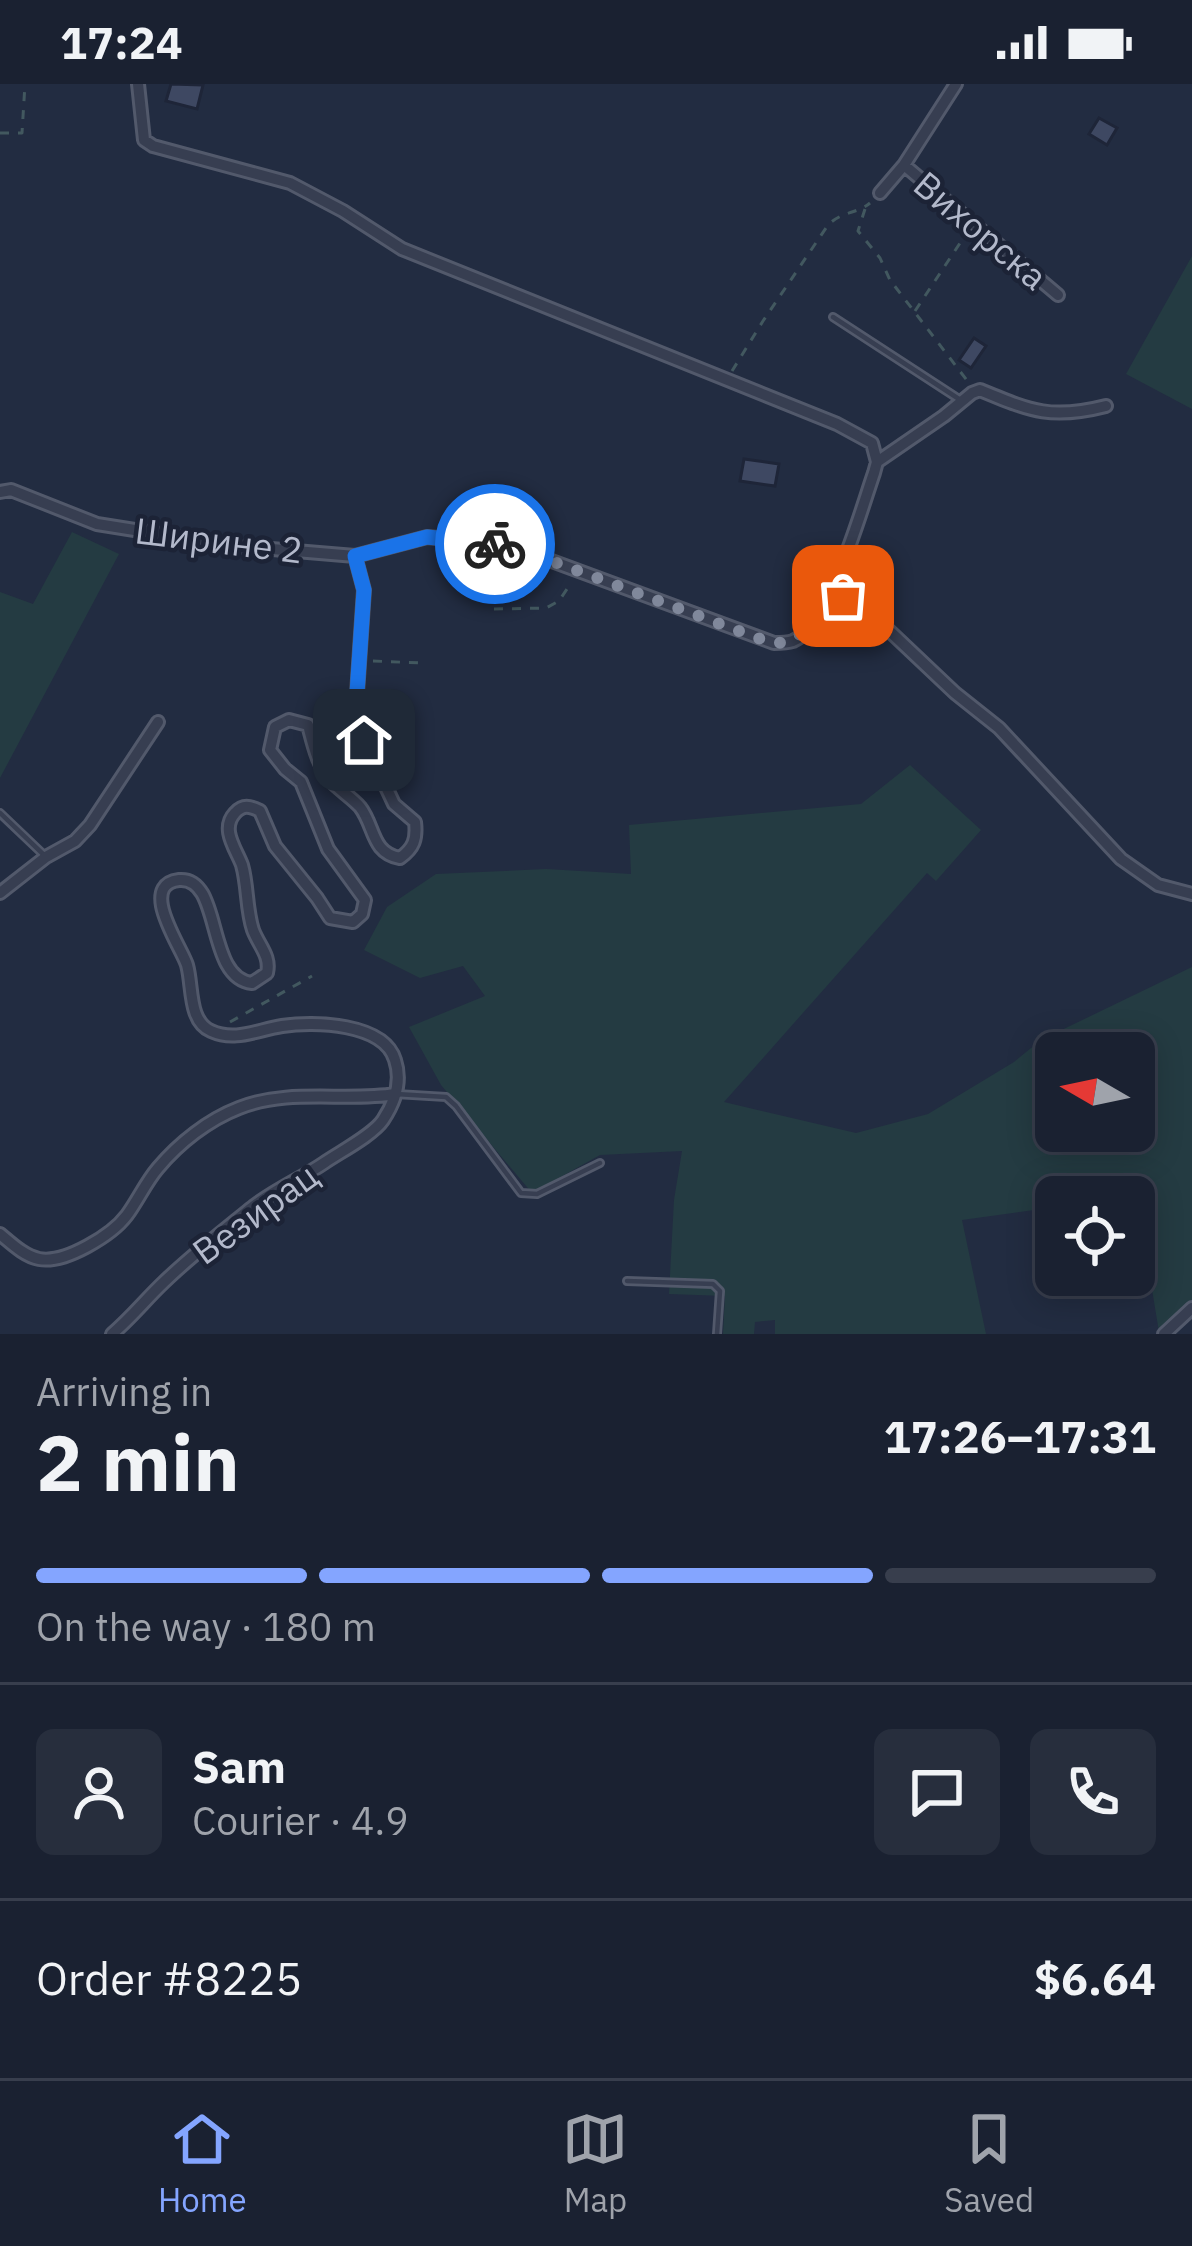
<!DOCTYPE html>
<html lang="en">
<head>
<meta charset="utf-8">
<style>
	body { margin:0; font-family:"IBM Plex Sans",sans-serif; background:#272e3d; color:#f1f3f6; height:100vh; display:flex; flex-direction:column; font-size:45px; white-space:nowrap }
	* { box-sizing:border-box; margin:0 }
	p { font-size:39px; color:#9fa3ab }
	.icon { flex:none; width:66px; height:66px; fill:none; stroke:currentColor; stroke-width:2; stroke-linecap:round; stroke-linejoin:round }
	.map { position:relative; height:1250px; overflow:hidden }
	.panel { display:flex; flex-direction:column; background:#1a2131; flex:1 }
	.panel>* { flex:none }
	.needle { width:78px; rotate:279deg }
	.tools { position:absolute; left:1035px; top:948px; display:grid; gap:24px }
	.tools a { display:grid; place-items:center; width:120px; height:120px; border-radius:18px; background:#1a2131; box-shadow:0 6px 30px #0003,0 0 0 3px #383e4d; font-size:60px }
	.pin { position:absolute; display:grid; place-items:center; width:102px; height:102px; color:#fff; margin:-51px; border-radius:24px; box-shadow:0 6px 18px #0006 }
	.courier { position:absolute; display:grid; place-items:center; width:120px; height:120px; margin:-60px; border:9px solid #1a73e8; border-radius:50%; background:#fff; color:#222; box-shadow:0 3px 15px #0007 }
	.head em { font-style:normal; font-weight:700 }
	.head div { display:flex; flex-direction:column-reverse }
	.head { display:flex; align-items:center; justify-content:space-between; height:204px; padding:0 36px }
	h1 { font-size:78px; font-weight:700; line-height:90px }
	.bar { display:grid; grid-template-columns:repeat(4,1fr); gap:18px 12px; align-content:center; height:144px; padding:0 36px }
	.bar i { height:15px; border-radius:9px; background:#383e4d }
	.bar .active { background:#84a5ff }
	.bar p { grid-column:span 4 }
	.line { display:flex; align-items:center; gap:30px; padding:0 36px; border-top:3px solid #383e4d }
	.line div { flex:1 }
	.round { display:grid; place-items:center; flex:none; width:126px; height:126px; border-radius:18px; background:#272e3d }
	.status { display:flex; justify-content:space-between; align-items:center; height:84px; padding:0 60px; background:#1a2131; direction:ltr }
	.status svg { height:33px; fill:currentColor }
	.menu { display:flex; justify-content:space-around; align-items:center; height:168px; border-top:3px solid #383e4d; background:#1a2131; font-size:33px; color:#9fa3ab }
	.menu a { display:grid; justify-items:center; gap:6px }
	.menu .active { color:#84a5ff }
	.map>svg:first-child { display:block }
	.green { fill:#243b42; fill-rule:evenodd }
	.building { fill:#3e4862; stroke:#1e2538; stroke-width:3 }
	.lines { fill:none; stroke-linecap:round; stroke-linejoin:round }
	.lane-casing { stroke:#52596b; stroke-width:10 }
	.street-casing { stroke:#52596b; stroke-width:16 }
	.path { stroke:#42585f; stroke-width:3; stroke-dasharray:9 9; stroke-linecap:butt }
	.lane { stroke:#373e51; stroke-width:4.5 }
	.street { stroke:#373e51; stroke-width:10 }
	.done { stroke:#80889b; stroke-width:12; stroke-dasharray:0 21.6 }
	.route { stroke:#1a73e8; stroke-width:15 }
	.labels { text-anchor:middle; dominant-baseline:central; stroke-width:9; stroke-linejoin:round; paint-order:stroke }
	.street-label { font-size:36px; fill:#b3b9cb; stroke:#1c2336 }
</style>
</head>
<body>
<div class="status"><b>17:24</b><svg viewBox="0 0 49 12"><path d="M0 12V9h3v3zM5 12V6h3v6zM10 12V3h3v9zM15 12V0h3v12zM26 1h20v11H26zM47 4h2v5h-2z"/></svg></div>
<div class="map">
<svg width="1192" height="1250" viewBox="0 0 1192 1250">
	<rect width="100%" height="100%" fill="#222c41"/>
	<path class="green" d="M1192,172V325L1126,290Z
		M72,448L119,470L0,694V508L33,520Z
		M910,681L981,746L936,797L927,789L724,1018L856,1049L928,1030L1014,978L1041,956L1192,883V1216L1159,1248L1137,1114L1056,1113V1123L962,1136L986,1250H775V1236L755,1238L754,1250H723L725,1212L669,1210L674,1116L682,1067L600,1071L532,1109L441,1001L409,943L485,912L463,882L420,894L364,866L387,823L436,790L546,785L631,790L629,741L861,720ZM1056,969H1134V1047H1056Z"/>
	<path class="building" d="M171,0L203,1L197,25L166,17Z
		M1099,34L1117,44L1107,61L1089,50Z
		M974,254L986,262L971,284L959,276Z
		M744,375L779,380L775,402L740,397Z"/>
	<g class="lines">
		<defs>
			<path id="lane" d="M833,233L962,317
				M0,729L44,771
				M396,1010L446,1013L456,1022L521,1109L537,1110L600,1079
				M627,1197L713,1200L720,1207L717,1250"/>
			<path id="street" d="M904,81L1058,211
				M880,109L904,81L956,0
				M877,378L944,332L972,309L980,306C1031,327 1051,336 1106,322
				M0,408L11,406L97,440L235,462L355,472L427,453L492,459L530,469L774,559C780,559 787,559 793,557C829,542 861,426 874,389L877,378L872,359L837,340L402,165L343,127L290,99L153,62L144,56L138,0
				M832,508L880,538L955,609L999,644L1121,775L1158,801L1192,810
				M0,809L46,773L75,757L90,741L158,638
				M0,1150C11,1159 24,1172 39,1175C65,1180 112,1151 127,1131C138,1116 146,1098 158,1084C179,1059 208,1036 239,1024C289,1004 344,1018 396,1010
				M112,1250C131,1234 146,1215 164,1198C192,1171 224,1146 254,1122C276,1105 302,1094 324,1079C340,1068 373,1051 383,1036C395,1018 402,997 395,976C384,939 314,937 282,942C257,946 235,958 211,947C188,937 193,902 187,881C182,864 137,801 179,796C223,792 205,894 252,899L267,889C271,872 259,862 253,846C246,825 248,802 242,781C236,765 220,745 235,729C243,720 250,722 260,727L275,762L317,814L330,834L353,838L362,830L365,816L328,765L301,698L285,685L270,666L275,643L289,636L308,641C313,659 317,680 330,696C339,706 351,713 360,723C375,742 371,769 400,774C414,764 417,755 415,738L394,720L364,656L356,624L364,506L355,472
				M1164,1250L1192,1224"/>
		</defs>
		<use href="#lane" class="lane-casing"/>
		<use href="#street" class="street-casing"/>
		<path class="path" d="M0,49H22L25,0
			M865,125L858,147L880,174L890,196L969,299
			M915,227L966,150
			M732,287L763,237L828,141C842,127 857,130 870,119
			M494,525L546,524L559,517L571,499
			M373,577L421,579
			M230,938L312,892"/>
		<use href="#lane" class="lane"/>
		<use href="#street" class="street"/>
	</g>
	<g class="lines">
		<path class="done" d="M495,460L530,469L774,560C809,554 815,534 832,508L843,512"/>
		<path class="route" d="M364,656L356,624L364,506L355,472L427,453L495,460"/>
	</g>
	<g class="labels">
		<g class="street-label">
			<text transform="translate(981 146) rotate(40)">Вихорска</text>
			<text transform="translate(219 456) rotate(7)">Ширине 2</text>
			<text transform="translate(255 1129) rotate(-36)">Везирац</text>
		</g>
	</g>
</svg>
<div class="tools">
<a><svg class="needle" viewBox="-14 -14 28 28"><path d="M0-13l5 13h-10z" fill="#e53935"/><path d="M0 13l5-13h-10z" fill="#9fa3ab"/></svg></a>
<a><svg class="icon" aria-label="locate" viewBox="0 0 24 24"><circle cx="12" cy="12" r="6"/><path d="M12 2v4M12 18v4M2 12h4M18 12h4"/></svg></a>
</div>
<div class="pin" style="left:843px;top:512px;background:#ea580c"><svg class="icon" aria-label="bag" viewBox="0 0 24 24"><path d="M5 8h14l-1 12H6zM9 8a3 3 0 0 1 6 0"/></svg></div>
<div class="pin" style="left:364px;top:656px;background:#1f2937"><svg class="icon" aria-label="home" viewBox="0 0 24 24"><path d="M3 11l9-7 9 7M6 9v11h12V9"/></svg></div>
<div class="courier" style="left:495px;top:460px"><svg class="icon" aria-label="bike" viewBox="0 0 24 24"><circle cx="6" cy="16" r="4"/><circle cx="18" cy="16" r="4"/><path d="M6 16l4-8h5l3 8M10 8l3 8H6M13 5h3"/></svg></div>
</div>
<section class="panel">
<div class="head"><div><h1>2 min</h1><p>Arriving in</p></div><em>17:26–17:31</em></div>
<div class="bar"><i class="active"></i><i class="active"></i><i class="active"></i><i></i><p>On the way · 180 m</p></div>
<div class="line" style="height:216px"><a class="round"><svg class="icon" aria-label="person" viewBox="0 0 24 24"><circle cx="12" cy="8" r="4"/><path d="M4 21q1-7 8-7t8 7"/></svg></a><div><b>Sam</b><p>Courier · 4.9</p></div><a class="round"><svg class="icon" aria-label="chat" viewBox="0 0 24 24"><path d="M4 5h16v11H9l-5 4z"/></svg></a><a class="round"><svg class="icon" aria-label="phone" viewBox="0 0 24 24"><path d="M5 4h4l2 5-3 2q2 4 5 5l2-3 5 2v4C11 20 4 13 5 4z"/></svg></a></div>
<div class="line" style="height:156px"><div>Order #8225</div><b>$6.64</b></div>
</section>
<nav class="menu">
<a class="active"><svg class="icon" aria-label="home" viewBox="0 0 24 24"><path d="M3 11l9-7 9 7M6 9v11h12V9"/></svg>Home</a>
<a><svg class="icon" aria-label="map" viewBox="0 0 24 24"><path d="M3 6l6-2 6 2 6-2v14l-6 2-6-2-6 2zM9 4v14M15 6v14"/></svg>Map</a>
<a><svg class="icon" aria-label="saved" viewBox="0 0 24 24"><path d="M7 4h10v16l-5-4-5 4z"/></svg>Saved</a>
</nav>
</body>
</html>
